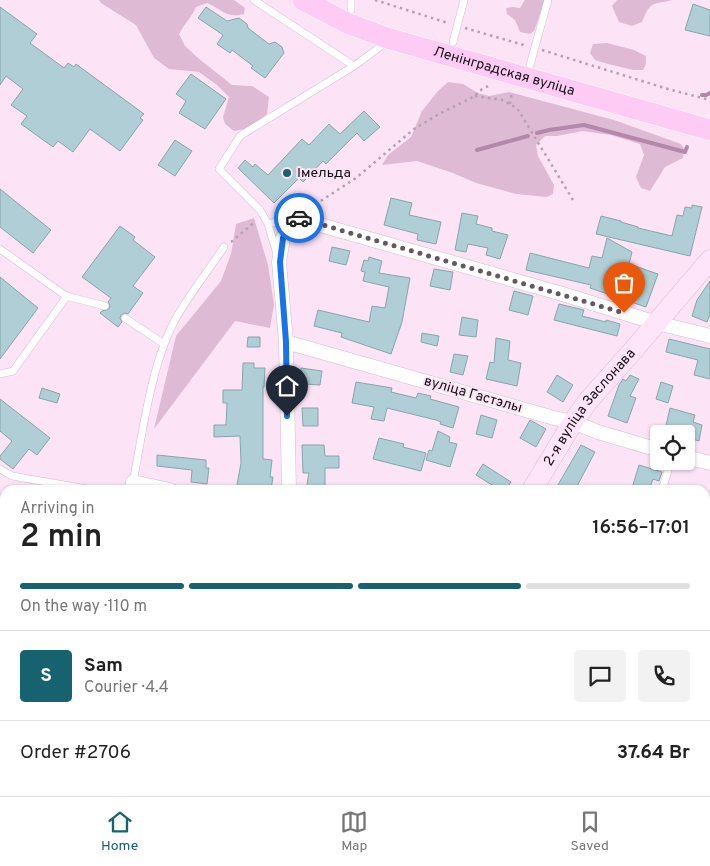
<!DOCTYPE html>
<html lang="en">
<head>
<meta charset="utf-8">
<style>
	body { margin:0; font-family:Overpass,sans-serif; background:#f2f2f2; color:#222; height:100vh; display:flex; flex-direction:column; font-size:19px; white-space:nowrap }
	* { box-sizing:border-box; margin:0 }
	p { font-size:16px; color:#767676 }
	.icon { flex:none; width:28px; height:28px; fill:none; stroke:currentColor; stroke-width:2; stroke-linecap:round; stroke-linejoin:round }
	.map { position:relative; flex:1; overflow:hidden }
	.details { position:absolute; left:0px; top:485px; width:710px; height:311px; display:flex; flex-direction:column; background:#fff; border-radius:15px 15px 0 0; box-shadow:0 1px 4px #0004 }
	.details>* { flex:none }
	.fabs { position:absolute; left:650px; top:425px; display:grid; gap:10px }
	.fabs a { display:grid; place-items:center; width:45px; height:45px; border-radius:5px; background:#fff; box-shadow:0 1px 4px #0004; font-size:25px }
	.pin { position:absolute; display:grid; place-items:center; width:42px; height:42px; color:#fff; margin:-51px -21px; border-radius:50% 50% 50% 0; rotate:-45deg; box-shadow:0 0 5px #0007 }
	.pin .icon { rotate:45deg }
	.courier { position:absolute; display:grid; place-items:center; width:50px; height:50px; margin:-25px; border:4px solid #1a73e8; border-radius:50%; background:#fff; color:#222; box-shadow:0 1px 6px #0007 }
	.overview em { font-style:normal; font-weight:600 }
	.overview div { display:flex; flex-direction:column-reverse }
	.overview { display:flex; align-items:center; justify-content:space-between; height:85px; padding:0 20px }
	h1 { font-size:32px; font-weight:600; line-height:38px }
	.bar { display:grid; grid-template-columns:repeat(4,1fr); gap:8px 5px; align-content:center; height:60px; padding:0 20px }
	.bar i { height:6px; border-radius:4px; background:#e0e0e0 }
	.bar .selected { background:#17626f }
	.bar p { grid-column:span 4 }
	.line { display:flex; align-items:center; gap:12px; padding:0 20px; border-top:1px solid #e0e0e0 }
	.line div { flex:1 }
	.round { display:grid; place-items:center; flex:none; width:52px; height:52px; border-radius:5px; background:#f2f2f2 }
	.dock { display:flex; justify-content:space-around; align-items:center; height:70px; border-top:1px solid #e0e0e0; background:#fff; font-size:14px; color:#767676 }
	.dock a { display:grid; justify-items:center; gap:2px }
	.dock .selected { color:#17626f }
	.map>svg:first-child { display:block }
	.green { fill:#debad5 }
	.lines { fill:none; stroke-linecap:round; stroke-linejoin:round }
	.stream { stroke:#b488aa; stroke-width:4 }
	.building { fill:#afced5; stroke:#87a5ab }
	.lane-casing { stroke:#d3bccd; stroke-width:8 }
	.street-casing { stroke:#d3bccd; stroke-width:15 }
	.secondary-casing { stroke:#d3bccd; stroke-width:21 }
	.primary-casing { stroke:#fff; stroke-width:22 }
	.path { stroke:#b4a2b0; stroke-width:2.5; stroke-dasharray:2.5 4; stroke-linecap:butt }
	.lane { stroke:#fff; stroke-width:7 }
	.street { stroke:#fff; stroke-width:14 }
	.secondary { stroke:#ffe5f9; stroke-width:20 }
	.primary { stroke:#fecbf4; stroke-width:21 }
	.done { stroke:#655862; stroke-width:5; stroke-dasharray:0 9 }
	.route { stroke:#1a73e8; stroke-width:6 }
	.poi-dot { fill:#17626f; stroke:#fce4f6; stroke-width:2 }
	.labels { text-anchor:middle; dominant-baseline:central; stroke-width:4; stroke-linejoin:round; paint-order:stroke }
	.street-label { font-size:14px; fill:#140d13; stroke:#fce4f6 }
	.poi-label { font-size:14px; fill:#140d13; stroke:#fce4f6; text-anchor:start }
</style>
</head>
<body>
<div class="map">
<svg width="710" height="796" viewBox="0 0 710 796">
	<rect width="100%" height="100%" fill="#fce4f6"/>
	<path class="green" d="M99,0H234L245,8L244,14C226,19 222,9 207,3L196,7C192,17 184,24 179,34L185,46L198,58L232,85L252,86L269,97L267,114L250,128L234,131L225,124L223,117L229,97L217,85L199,72L169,69L154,58L136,25L101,3Z
		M525,0H545L534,31L530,34L520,32L515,20L507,14L506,8L513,7L520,8Z
		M617,0H673C652,5 651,0 642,22L632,26L619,22L612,6Z
		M607,43L634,50L646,56V64L643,70H633L608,64L595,60L590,53L593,44Z
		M448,82L463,84L478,93L489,96L509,92L614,120L681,144L684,149L683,158L665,167L650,191L641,188L636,177L644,155L640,144L611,135L583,131L557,136H545L536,145L538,156L554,185L553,194L547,197L516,194L476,183L453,173L417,161L382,165L388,155L411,137L422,111L438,91Z
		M254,218L268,265L274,304L270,328L235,321L154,429L176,336L221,281L231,254L236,224Z
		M0,751L5,753V791H117V795L0,796Z"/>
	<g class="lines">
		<path class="stream" d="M702,95H706L710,93
			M537,133L549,130L584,125L685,152L687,147
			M477,150L528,136"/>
	</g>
	<path class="building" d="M693,4L710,10V36L685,30Z
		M0,7L37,34L30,43L64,68L68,63L74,67L76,64L144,114L140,118L143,120L120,151L90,129L73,152L58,141L53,147L21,124L27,116L11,105L23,89L6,76L0,85Z
		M206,7L227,21L239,18L247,24L248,28L269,44L275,42L282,47L284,53L265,78L251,68L253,66L232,50L230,53L217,44L223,35L198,18Z
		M191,74L226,99L205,129L179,113L186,101L176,94Z
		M364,111L380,127L364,141L357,133L326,164L323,161L303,182L299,178L274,203L238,168L245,160L253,167L255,164L268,175L302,139L309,145L329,124L340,134Z
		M175,140L192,151L175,176L158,165Z
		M0,189L51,230L33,253L0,227Z
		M391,198L412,203L409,215L441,222L436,244L417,240L418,234L384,225Z
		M692,205L702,207L690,256L596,234L601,216L621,221V222L638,227V228L672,236L677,215L683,216L685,207L692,208Z
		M462,213L478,216L476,224L492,228V231L508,235L500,259L486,255L488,248L468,244L466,252L455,250Z
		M120,226L135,237L133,240L155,257L133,286L143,293L128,314L125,313L121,315L120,318L122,322L118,327L100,313L102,311L109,309L110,305L108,302L111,298L82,277Z
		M607,238L632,252L629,264L658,274L646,307L590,288L591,285L526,270L530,253L589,268L592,256L602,258Z
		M332,247L350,251L346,265L329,261Z
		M369,257L382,261L379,273L410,278L402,322L391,354L341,337L342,333L314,326L318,310L369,322L372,306L385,308L389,287L363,281L365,272L361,271L364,260L368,261Z
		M434,269L453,272L450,290L430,286Z
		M0,277L38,308L0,359Z
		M710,281V314L707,322L692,316L697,300Z
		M514,291L533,296L528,315L509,310Z
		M559,304L584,310L582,316L606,322V320L620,324L617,336L554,320Z
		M462,317L478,320L476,337L459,335Z
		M422,333L439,336L437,346L421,342Z
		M248,337H260V347H247Z
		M496,338L510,341L508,360L521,363L517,386L486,379L490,362L494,363Z
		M669,339L710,349V379L694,375L698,360L666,352Z
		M454,354L468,356L463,375L450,372Z
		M243,363H254V368H265L264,387H263V459L272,460L270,477H273L271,490H236L241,463L240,436L214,437V425H226L227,403H223V390H242Z
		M301,368L322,371L320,385L304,384V380H300Z
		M557,375L573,385L563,402L547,392Z
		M630,375L639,379L630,396L636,398L627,423L608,416L619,385L623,379L626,381Z
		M356,382L392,388L391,392L416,398L418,393L431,396L430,399L459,407L453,428L440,424L441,422L436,420L387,408L384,421L371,419L374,407L352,403Z
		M661,382L673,386L668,403L656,399Z
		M42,388L60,394L57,403L39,398Z
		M0,399L50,438L37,455L29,449L13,469L0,459V456L12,441L0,431Z
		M302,408H318V426H303Z
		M670,408L695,415L693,422L702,425L699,441L686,437V434H664Z
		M481,415L497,420L492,438L476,434Z
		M530,420L546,429L536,447L520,438Z
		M438,431L450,437L449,442L457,444L450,467L426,460L429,450L432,451Z
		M379,438L404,444L403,447L426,453L421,471L373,459Z
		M302,445H324L325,456H339V468H325V490H306L309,473H303Z
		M581,445L595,452L575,490H555Z
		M157,455L206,460V468H209L207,484L191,482L192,470L157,466Z
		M483,464L511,482L506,490H500L476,475Z
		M639,465L662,472L659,481L653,479L649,490H639L632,488Z"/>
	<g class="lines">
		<defs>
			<path id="lane" d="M254,0L354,66
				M351,0V10
				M453,42L464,0
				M530,65L548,0
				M268,224L292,218
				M0,249L66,296L105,306
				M277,254L268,224L260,210L219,169L240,136L354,66L380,47L385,40
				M125,318L164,344
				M0,374L13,371L67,296
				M0,469L12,476L93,490
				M133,482C143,431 151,365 175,320C189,295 208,271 224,247
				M662,490L671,461
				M0,499L5,502
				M0,620L5,621"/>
			<path id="street" d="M286,342L554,418L573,422L598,432L659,450
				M686,457L710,463
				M132,490L133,482L170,490
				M289,490L286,342L279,262L283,238L289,225L296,218L559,293L657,323L710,336
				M705,636L710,638
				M0,653H5
				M135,791L136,796
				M291,791V796
				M625,791L643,796
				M557,796L559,791"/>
			<g id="secondary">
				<path id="s1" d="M532,490L573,422L588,401L630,354L710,260"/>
				<path d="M361,796L362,791"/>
			</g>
			<g id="primary">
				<path id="s2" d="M303,0L347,23L387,38L710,130"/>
			</g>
		</defs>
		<use href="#lane" class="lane-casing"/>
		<use href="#street" class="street-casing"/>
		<use href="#secondary" class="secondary-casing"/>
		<use href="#primary" class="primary-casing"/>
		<path class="path" d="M375,0L448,23
			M465,28L527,46
			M542,50L668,89L710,100
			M475,96L502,100L517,108L573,200
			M510,104L512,91
			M310,208L356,178L414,129L439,114L475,96L479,91L490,85
			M231,242L256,221"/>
		<use href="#lane" class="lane"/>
		<use href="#street" class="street"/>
		<use href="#secondary" class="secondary"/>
		<use href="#primary" class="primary"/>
	</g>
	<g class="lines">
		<path class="done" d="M299,218L624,313"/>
		<path class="route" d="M287,416L286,342L280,262L283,238L289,225L296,218H299"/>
	</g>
	<circle class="poi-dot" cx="287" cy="173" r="5"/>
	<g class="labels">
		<g class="street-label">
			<text stroke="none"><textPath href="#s2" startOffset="214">Ленінградская вуліца</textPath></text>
			<text transform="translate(473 395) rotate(16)">вуліца Гастэлы</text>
			<text stroke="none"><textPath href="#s1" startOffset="101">2-я вуліца Заслонава</textPath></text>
		</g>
		<g class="poi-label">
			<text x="297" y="173">Імельда</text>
		</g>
	</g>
</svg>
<div class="fabs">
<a><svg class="icon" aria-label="locate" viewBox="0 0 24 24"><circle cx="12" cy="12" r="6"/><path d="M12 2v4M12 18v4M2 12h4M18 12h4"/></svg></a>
</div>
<div class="pin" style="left:624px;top:313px;background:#ea580c"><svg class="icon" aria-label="bag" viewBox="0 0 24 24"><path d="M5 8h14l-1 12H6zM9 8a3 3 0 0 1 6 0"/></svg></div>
<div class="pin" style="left:287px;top:416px;background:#1f2937"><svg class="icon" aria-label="home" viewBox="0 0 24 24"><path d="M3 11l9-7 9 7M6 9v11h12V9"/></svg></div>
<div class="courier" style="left:299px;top:218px"><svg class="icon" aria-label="car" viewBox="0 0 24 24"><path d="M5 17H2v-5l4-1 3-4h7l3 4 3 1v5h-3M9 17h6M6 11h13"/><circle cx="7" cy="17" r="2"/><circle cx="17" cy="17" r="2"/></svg></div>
<section class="details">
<div class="overview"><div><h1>2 min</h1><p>Arriving in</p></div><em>16:56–17:01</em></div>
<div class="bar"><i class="selected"></i><i class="selected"></i><i class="selected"></i><i></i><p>On the way · 110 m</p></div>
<div class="line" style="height:90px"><b class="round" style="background:#17626f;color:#fff">S</b><div><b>Sam</b><p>Courier · 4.4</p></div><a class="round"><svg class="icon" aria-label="chat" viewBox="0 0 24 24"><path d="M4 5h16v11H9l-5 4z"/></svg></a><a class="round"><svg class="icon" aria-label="phone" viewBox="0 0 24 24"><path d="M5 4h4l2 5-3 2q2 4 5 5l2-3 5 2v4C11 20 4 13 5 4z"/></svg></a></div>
<div class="line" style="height:65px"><div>Order #2706</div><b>37.64 Br</b></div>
</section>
</div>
<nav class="dock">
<a class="selected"><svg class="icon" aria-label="home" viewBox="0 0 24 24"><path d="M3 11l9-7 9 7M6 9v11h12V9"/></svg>Home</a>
<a><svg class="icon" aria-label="map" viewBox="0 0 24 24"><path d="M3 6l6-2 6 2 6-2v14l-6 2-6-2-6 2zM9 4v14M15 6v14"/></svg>Map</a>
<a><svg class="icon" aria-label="saved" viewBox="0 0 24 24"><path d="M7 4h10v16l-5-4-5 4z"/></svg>Saved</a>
</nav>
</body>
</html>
